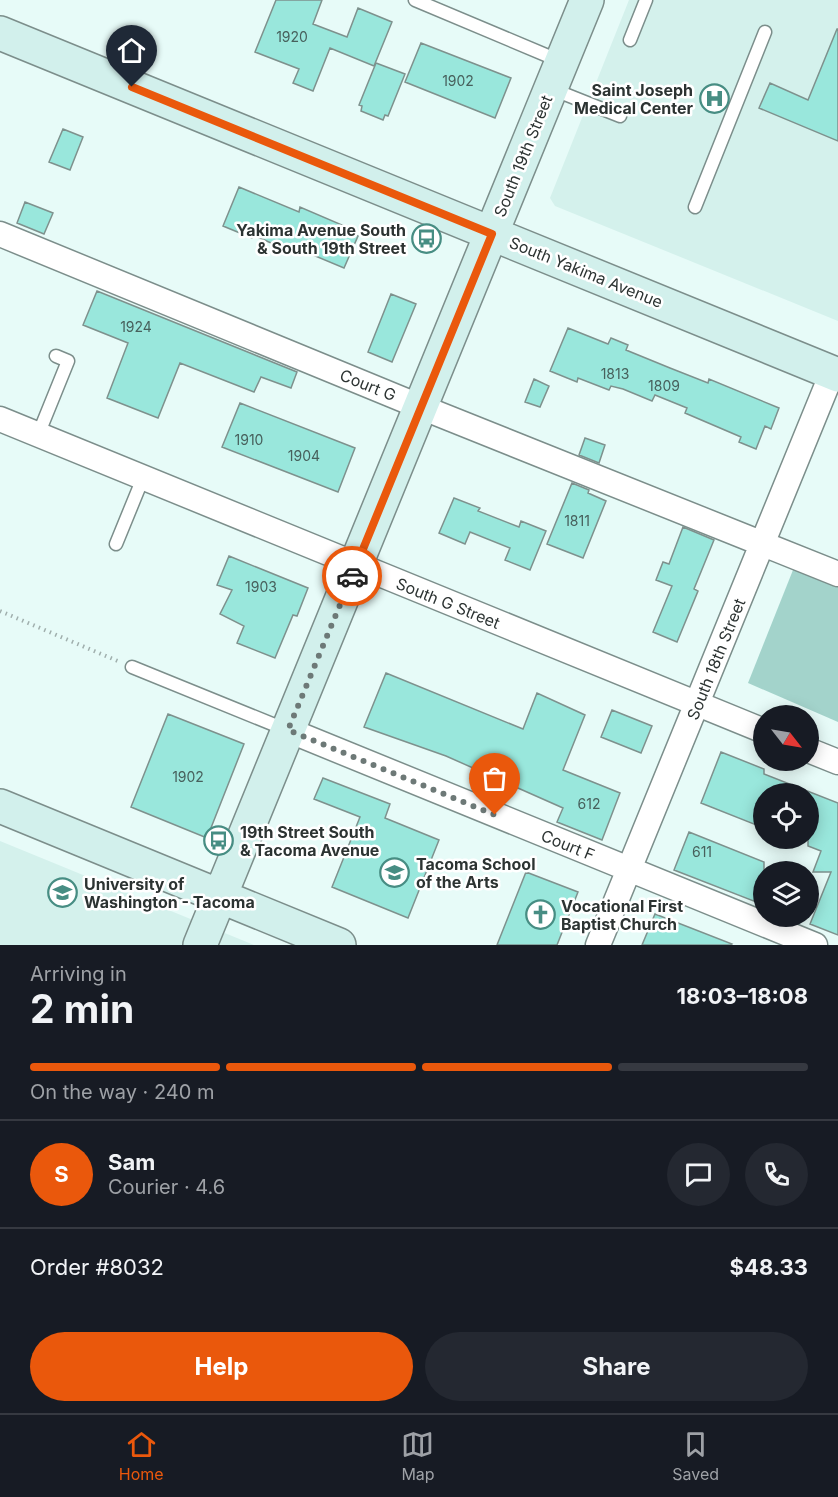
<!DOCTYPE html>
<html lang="en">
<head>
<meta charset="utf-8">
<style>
	body { margin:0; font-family:Inter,sans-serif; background:#242831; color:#f1f3f6; height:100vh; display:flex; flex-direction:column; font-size:22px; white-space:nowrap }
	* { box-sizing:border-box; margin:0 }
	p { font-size:20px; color:#9ea1a6 }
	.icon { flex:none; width:33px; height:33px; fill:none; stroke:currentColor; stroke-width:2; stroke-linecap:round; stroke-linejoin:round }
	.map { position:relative; height:945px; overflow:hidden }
	.sheet { display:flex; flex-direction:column; background:#171b24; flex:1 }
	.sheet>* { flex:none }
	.needle { width:39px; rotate:121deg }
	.fabs { position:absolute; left:753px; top:705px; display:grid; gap:12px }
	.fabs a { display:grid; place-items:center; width:66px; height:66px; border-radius:50%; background:#171b24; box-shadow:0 3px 15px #0003; font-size:30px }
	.pin { position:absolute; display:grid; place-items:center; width:51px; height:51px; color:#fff; margin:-62px -26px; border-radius:50% 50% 50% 0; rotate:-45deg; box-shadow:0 0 6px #0007 }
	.pin .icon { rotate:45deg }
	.courier { position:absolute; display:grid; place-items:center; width:60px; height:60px; margin:-30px; border:4px solid #ea580c; border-radius:50%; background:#fff; color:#222; box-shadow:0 2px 8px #0007 }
	.headline em { font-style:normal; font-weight:700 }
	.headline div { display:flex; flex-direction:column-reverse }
	.headline { display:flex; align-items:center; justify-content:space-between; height:102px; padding:0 30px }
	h1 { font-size:39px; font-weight:700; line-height:45px }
	.bar { display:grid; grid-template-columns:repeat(4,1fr); gap:9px 6px; align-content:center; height:72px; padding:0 30px }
	.bar i { height:8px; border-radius:4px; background:#363941 }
	.bar .current { background:#ea580c }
	.bar p { grid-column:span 4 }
	.line { display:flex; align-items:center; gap:15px; padding:0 30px; border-top:2px solid #363941 }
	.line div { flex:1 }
	.round { display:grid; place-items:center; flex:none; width:63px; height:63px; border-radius:32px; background:#242831 }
	.button { display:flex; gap:12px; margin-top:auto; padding:12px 30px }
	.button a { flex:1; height:69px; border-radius:36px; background:#ea580c; color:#fff; font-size:24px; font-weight:700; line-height:69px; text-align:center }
	.button a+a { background:#242831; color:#f1f3f6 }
	.menu { display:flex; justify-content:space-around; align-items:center; height:84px; border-top:2px solid #363941; background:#171b24; font-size:16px; color:#9ea1a6 }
	.menu a { display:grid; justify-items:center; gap:3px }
	.menu .current { color:#ea580c }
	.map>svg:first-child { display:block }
	.built { fill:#d4f1ec }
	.green { fill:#a3d3cb }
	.building { fill:#99e7dc; stroke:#7e918d; stroke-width:1.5 }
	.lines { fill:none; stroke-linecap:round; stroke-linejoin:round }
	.lane-casing { stroke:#7c8e8b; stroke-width:15 }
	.street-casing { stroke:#7c8e8b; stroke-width:27 }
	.secondary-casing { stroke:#7c8e8b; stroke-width:36 }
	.path { stroke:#a0afad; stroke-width:4; stroke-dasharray:1.5 4.5; stroke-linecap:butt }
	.lane { stroke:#fff; stroke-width:12 }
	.street { stroke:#fff; stroke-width:24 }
	.secondary { stroke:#d2f0ec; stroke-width:33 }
	.done { stroke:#6d7977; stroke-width:6; stroke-dasharray:0 10.8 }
	.route { stroke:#ea580c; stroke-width:8 }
	.labels { text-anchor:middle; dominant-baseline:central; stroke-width:5; stroke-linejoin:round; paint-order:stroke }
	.number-label { font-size:14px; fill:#47605c }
	.poi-label { font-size:16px; font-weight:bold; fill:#2c3332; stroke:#fff; text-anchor:start }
	.street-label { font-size:16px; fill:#2c3332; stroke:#fff }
</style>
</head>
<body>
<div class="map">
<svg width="838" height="945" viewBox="0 0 838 945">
	<rect width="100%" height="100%" fill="#e7fbf8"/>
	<path class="built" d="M629,0H838V321L555,206L550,198Z
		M0,841L254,945H0Z"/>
	<path class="green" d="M795,565L838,582V722L748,683Z"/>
	<path class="building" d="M276,0H322L313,24L347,37L358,8L392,22L374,66L330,48L313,91L293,83L299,69L255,52Z
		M837,29H838V141L759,108L770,83L808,100Z
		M421,43L511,78L495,118L405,82Z
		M376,63L405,74L388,116L385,115L383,120L361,111L362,106L359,105Z
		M63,129L83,137L70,170L49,162Z
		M239,187L299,212L300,207L356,231L354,234L358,236L344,268L301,250L298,255L253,235L252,238L223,226Z
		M25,202L53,213L44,234L17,223Z
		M97,291L297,372L291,388L261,377L254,392L180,363L158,418L107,398L128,343L83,325Z
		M391,294L416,304L392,362L368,352Z
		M568,328L608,344L611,338L628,345L626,350L670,368L708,383L709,379L779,408L771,429L765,426L756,449L739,442L741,437L685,413L687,408L655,395L652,401L623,389L611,386L609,390L578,378L577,382L550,371Z
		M534,379L549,386L540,407L525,402Z
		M240,403L355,448L338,492L222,447Z
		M585,438L605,445L599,463L579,455Z
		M572,483L589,490L588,493L606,501L583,558L547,544Z
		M454,498L480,508L478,511L519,527L521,521L546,531L530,570L505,560L510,548L470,532L465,544L439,533Z
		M683,527L714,540L694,589L698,591L677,642L653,632L672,586L656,580L663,562L669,564Z
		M229,556L308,588L297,616L293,615L275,658L237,643L244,626L220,614L232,590L217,585Z
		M386,673L523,729L537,693L585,715L563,770L620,793L602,840L557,822L563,808L446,756L364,727Z
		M612,710L652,726L641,753L601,737Z
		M168,714L244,744L207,838L131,807Z
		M721,752L764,769V774L838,803V935L810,924L831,872H813L821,851L808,846V794H764V828L701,803Z
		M323,778L390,804L385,818L439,840L408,918L332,887L360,817L314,799Z
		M689,832L764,862V905L674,870Z
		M526,872L578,892L557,945H497Z
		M655,914L732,944L731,945H642Z"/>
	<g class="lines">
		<defs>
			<path id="lane" d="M415,0L560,61
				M630,40L646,0
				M552,89L620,116
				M695,207L765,32
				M38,435L68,361L56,356
				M116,544L143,478
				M132,667L287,730"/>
			<path id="street" d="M0,234L421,407L838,574
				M0,419L764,731
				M288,730L815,945
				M808,750L838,762
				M598,945L832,373"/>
			<path id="secondary" d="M0,33L838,375
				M0,806L339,945
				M200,945L587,0"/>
		</defs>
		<use href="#lane" class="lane-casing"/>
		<use href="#street" class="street-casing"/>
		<use href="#secondary" class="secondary-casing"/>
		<path class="path" d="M0,611L120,662"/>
		<use href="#lane" class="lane"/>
		<use href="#street" class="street"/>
		<use href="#secondary" class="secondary"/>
	</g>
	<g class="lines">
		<path class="done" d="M352,576L288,730L495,815"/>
		<path class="route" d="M132,87L492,234L352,576"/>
	</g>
	<defs>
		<symbol id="hospital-ring" viewBox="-11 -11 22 22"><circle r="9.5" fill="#fff" stroke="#478d83" stroke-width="1.5"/><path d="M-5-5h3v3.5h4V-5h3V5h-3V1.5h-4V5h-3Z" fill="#478d83"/></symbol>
		<symbol id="bus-ring" viewBox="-11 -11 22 22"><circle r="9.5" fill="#fff" stroke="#478d83" stroke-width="1.5"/><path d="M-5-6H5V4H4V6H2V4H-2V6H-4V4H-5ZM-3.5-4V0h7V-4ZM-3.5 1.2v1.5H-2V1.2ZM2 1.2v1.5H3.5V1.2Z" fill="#478d83"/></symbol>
		<symbol id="school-ring" viewBox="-11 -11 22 22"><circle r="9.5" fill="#fff" stroke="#478d83" stroke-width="1.5"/><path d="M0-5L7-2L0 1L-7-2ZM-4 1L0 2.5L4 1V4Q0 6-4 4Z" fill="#478d83"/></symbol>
		<symbol id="university-ring" viewBox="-11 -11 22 22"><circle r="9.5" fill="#fff" stroke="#478d83" stroke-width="1.5"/><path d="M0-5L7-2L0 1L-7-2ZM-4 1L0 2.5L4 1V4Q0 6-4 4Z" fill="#478d83"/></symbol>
		<symbol id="church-ring" viewBox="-11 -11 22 22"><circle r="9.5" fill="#fff" stroke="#478d83" stroke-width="1.5"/><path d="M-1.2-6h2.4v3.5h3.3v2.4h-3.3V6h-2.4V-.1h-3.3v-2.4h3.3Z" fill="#478d83"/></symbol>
	</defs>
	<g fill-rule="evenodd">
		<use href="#hospital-ring" x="698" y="82" width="33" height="33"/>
		<use href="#bus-ring" x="410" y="222" width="33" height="33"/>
		<use href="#bus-ring" x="202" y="824" width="33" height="33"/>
		<use href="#school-ring" x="378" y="856" width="33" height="33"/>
		<use href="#university-ring" x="46" y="876" width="33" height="33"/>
		<use href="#church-ring" x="524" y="898" width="33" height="33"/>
	</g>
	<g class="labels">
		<g class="number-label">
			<text x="292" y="36">1920</text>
			<text x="458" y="80">1902</text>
			<text x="136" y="326">1924</text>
			<text x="615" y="373">1813</text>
			<text x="664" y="385">1809</text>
			<text x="249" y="439">1910</text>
			<text x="304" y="455">1904</text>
			<text x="577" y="520">1811</text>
			<text x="261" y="586">1903</text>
			<text x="188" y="776">1902</text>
			<text x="589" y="803">612</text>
			<text x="702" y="851">611</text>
		</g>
		<g class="poi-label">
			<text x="693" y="90" text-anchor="end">Saint Joseph<tspan x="693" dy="18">Medical Center</tspan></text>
			<text x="406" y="230" text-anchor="end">Yakima Avenue South<tspan x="406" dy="18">&amp; South 19th Street</tspan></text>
			<text x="240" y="832">19th Street South<tspan x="240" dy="18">&amp; Tacoma Avenue</tspan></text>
			<text x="416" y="864">Tacoma School<tspan x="416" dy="18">of the Arts</tspan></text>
			<text x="84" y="884">University of<tspan x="84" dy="18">Washington - Tacoma</tspan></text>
			<text x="561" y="906">Vocational First<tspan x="561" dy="18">Baptist Church</tspan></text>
		</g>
		<g class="street-label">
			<text transform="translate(523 156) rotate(-68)">South 19th Street</text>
			<text transform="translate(586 272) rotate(22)">South Yakima Avenue</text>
			<text transform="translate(368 385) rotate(22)">Court G</text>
			<text transform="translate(448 603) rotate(22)">South G Street</text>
			<text transform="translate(716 659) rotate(-68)">South 18th Street</text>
			<text transform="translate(568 845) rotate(22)">Court F</text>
		</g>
	</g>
</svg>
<div class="fabs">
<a><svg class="needle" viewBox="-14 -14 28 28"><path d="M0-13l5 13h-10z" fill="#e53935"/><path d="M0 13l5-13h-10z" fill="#9ea1a6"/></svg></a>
<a><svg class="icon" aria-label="locate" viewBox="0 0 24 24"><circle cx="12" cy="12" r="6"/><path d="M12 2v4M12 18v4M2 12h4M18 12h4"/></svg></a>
<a><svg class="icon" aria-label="layers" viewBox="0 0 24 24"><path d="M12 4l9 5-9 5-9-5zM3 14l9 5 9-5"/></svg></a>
</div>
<div class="pin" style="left:495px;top:815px;background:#ea580c"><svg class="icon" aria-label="bag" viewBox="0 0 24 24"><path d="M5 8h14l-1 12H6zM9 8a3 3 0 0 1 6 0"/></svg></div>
<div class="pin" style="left:132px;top:87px;background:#1f2937"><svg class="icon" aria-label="home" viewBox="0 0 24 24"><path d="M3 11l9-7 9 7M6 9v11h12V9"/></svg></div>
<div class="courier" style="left:352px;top:576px"><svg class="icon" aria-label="car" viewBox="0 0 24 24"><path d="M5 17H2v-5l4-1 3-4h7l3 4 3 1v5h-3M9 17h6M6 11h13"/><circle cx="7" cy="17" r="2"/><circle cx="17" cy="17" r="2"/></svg></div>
</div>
<section class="sheet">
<div class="headline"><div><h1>2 min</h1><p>Arriving in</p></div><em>18:03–18:08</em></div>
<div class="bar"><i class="current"></i><i class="current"></i><i class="current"></i><i></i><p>On the way · 240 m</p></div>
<div class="line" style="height:108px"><b class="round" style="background:#ea580c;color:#fff">S</b><div><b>Sam</b><p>Courier · 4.6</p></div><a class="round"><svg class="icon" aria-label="chat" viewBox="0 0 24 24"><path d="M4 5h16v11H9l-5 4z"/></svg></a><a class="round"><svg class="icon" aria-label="phone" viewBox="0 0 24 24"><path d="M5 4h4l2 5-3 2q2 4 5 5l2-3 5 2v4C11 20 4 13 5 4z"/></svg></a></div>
<div class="line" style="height:78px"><div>Order #8032</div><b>$48.33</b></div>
<div class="button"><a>Help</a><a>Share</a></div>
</section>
<nav class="menu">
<a class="current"><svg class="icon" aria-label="home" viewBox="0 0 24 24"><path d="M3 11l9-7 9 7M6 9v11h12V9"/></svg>Home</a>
<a><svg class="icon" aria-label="map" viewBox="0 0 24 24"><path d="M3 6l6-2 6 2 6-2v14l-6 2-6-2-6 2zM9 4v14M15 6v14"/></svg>Map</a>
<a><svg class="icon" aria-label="saved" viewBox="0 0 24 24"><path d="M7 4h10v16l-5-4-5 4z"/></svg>Saved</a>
</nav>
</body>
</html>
